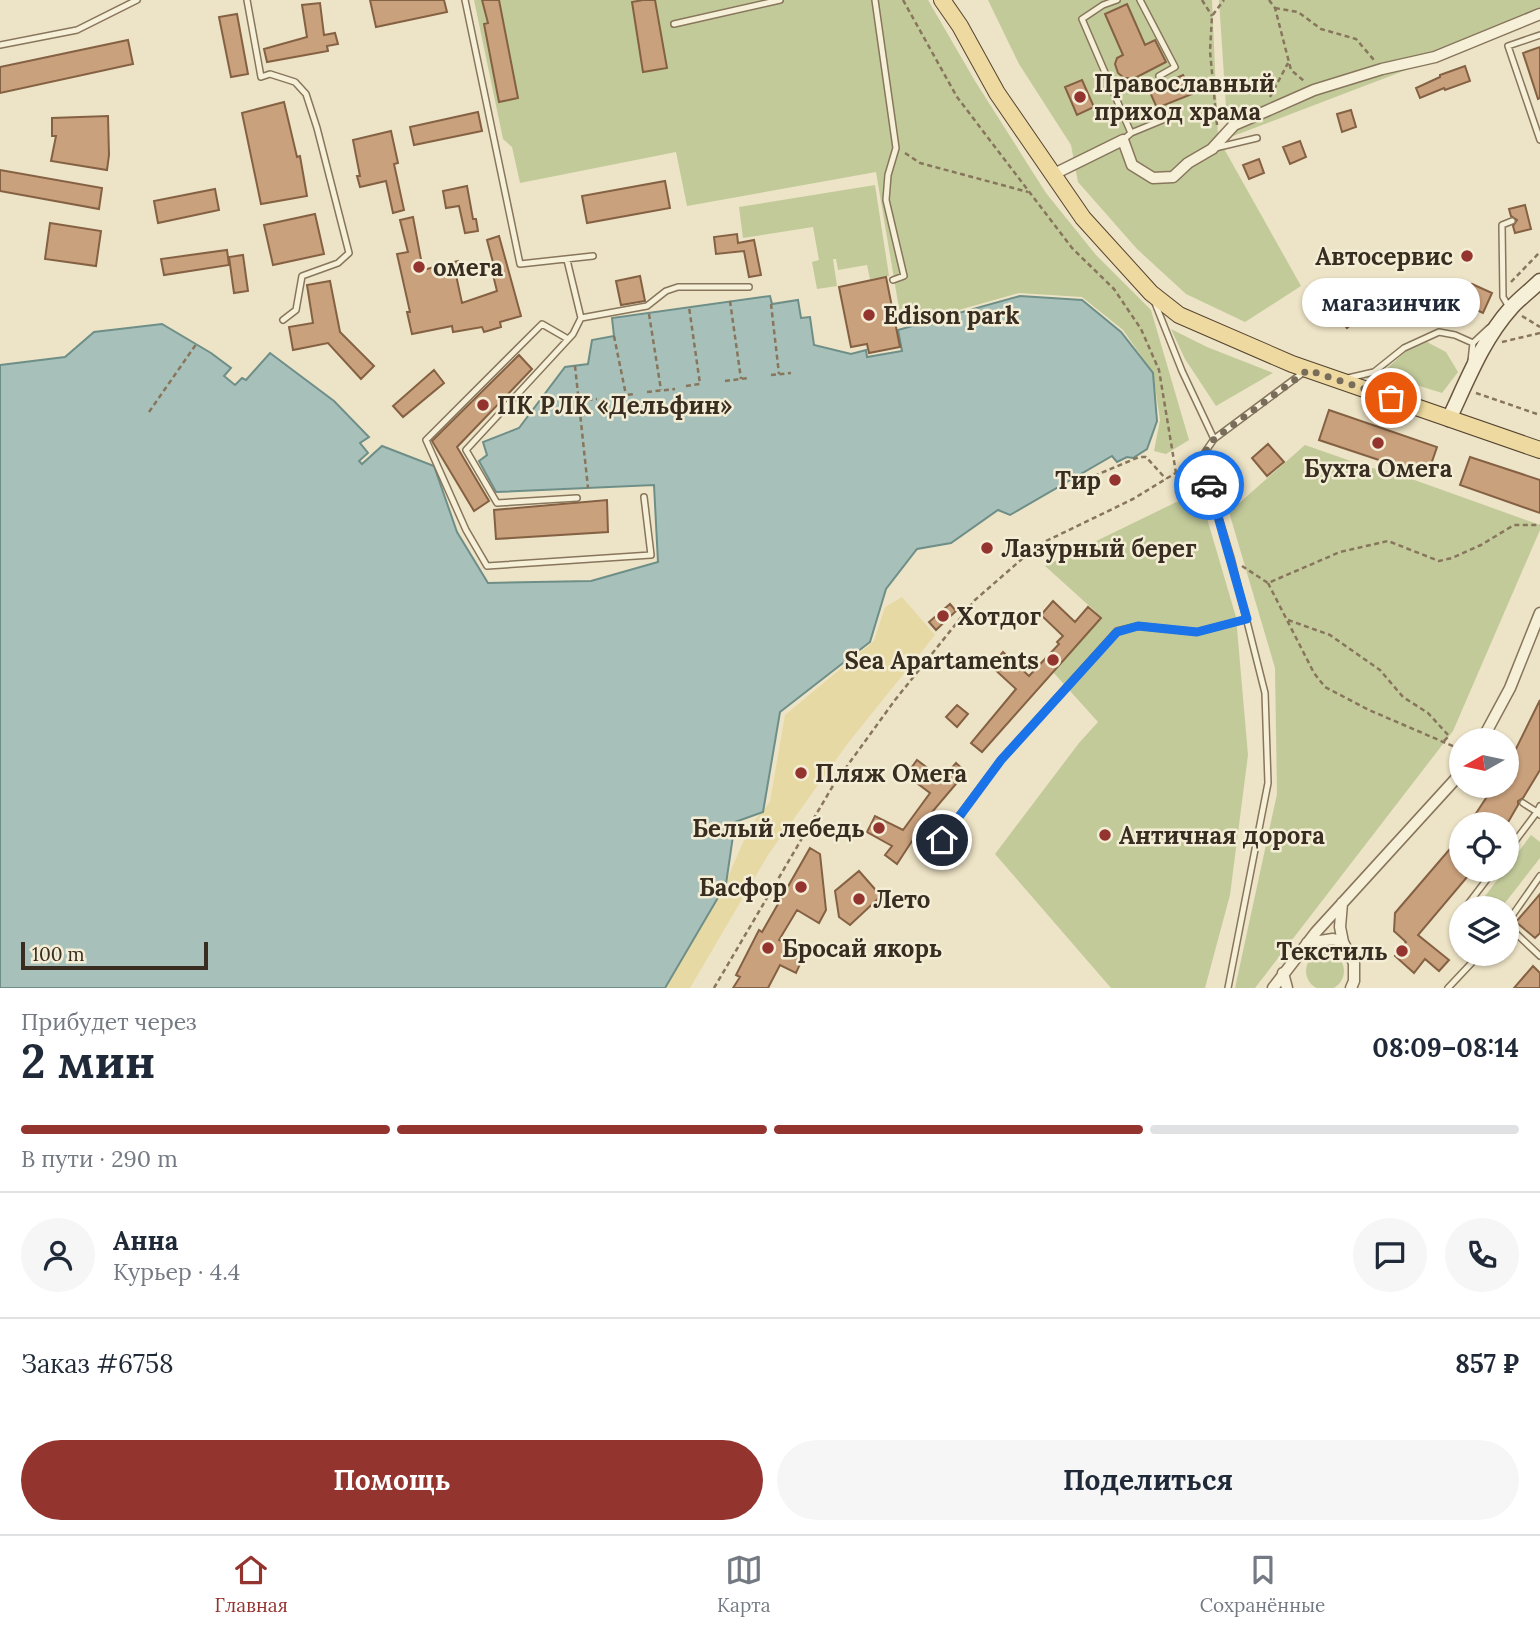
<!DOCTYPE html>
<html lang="ru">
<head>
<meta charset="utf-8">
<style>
	body { margin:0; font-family:Lora,serif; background:#f6f6f7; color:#1f2937; height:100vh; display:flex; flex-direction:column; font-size:26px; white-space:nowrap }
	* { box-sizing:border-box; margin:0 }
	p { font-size:23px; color:#747a83 }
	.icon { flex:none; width:38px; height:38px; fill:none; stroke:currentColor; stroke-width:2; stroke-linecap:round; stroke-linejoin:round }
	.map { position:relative; height:988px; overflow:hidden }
	.sheet { display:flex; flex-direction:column; background:#fff; flex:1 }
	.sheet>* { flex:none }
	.needle { width:46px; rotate:261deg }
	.controls { position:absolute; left:1449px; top:728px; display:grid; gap:14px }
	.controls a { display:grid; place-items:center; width:70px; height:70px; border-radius:50%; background:#fff; box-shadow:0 2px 5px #0004; font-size:35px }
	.scale { position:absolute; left:21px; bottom:18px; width:187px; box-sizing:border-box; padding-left:7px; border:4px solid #382d20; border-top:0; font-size:19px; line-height:24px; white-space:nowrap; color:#382d20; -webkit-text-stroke:5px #f4edd5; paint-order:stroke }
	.pin { position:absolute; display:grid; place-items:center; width:60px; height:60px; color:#fff; margin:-30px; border:4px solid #fff; border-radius:50%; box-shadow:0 2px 7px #0007 }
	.courier { position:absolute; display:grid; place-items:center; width:70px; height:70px; margin:-35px; border:5px solid #1a73e8; border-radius:50%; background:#fff; color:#222; box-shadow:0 2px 9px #0007 }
	.bubble { position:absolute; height:49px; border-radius:24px; background:#fff; box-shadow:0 2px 5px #0004; font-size:23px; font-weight:700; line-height:49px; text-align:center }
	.summary em { font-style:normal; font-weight:700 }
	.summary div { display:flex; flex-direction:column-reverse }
	.summary { display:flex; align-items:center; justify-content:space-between; height:119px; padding:0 21px }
	h1 { font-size:46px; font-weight:700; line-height:52px }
	.bar { display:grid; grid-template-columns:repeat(4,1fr); gap:10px 7px; align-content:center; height:84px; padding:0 21px }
	.bar i { height:9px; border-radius:5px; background:#e0e1e3 }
	.bar .on { background:#94342f }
	.bar p { grid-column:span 4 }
	.line { display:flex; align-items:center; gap:18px; padding:0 21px; border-top:2px solid #e0e1e3 }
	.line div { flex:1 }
	.round { display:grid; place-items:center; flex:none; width:74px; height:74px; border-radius:37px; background:#f6f6f7 }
	.button { display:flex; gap:14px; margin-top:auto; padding:14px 21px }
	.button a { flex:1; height:80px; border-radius:42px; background:#94342f; color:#fff; font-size:28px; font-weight:700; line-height:80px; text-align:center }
	.button a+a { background:#f6f6f7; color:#1f2937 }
	.tab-bar { display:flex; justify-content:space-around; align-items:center; height:98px; border-top:2px solid #e0e1e3; background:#fff; font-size:19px; color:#747a83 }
	.tab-bar a { display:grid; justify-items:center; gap:4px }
	.tab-bar .on { color:#94342f }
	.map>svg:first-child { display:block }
	.green { fill:#c2ca9a }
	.sand { fill:#e7d9a4 }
	.water { fill:#a7c0ba; stroke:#6e8e88; stroke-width:2 }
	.building { fill:#c9a17d; stroke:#856143; stroke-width:2 }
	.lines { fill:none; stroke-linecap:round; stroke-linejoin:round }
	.lane-casing { stroke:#87765c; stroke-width:8 }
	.street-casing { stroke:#87765c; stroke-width:13 }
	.secondary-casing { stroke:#69573f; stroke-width:17 }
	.primary-casing { stroke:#554430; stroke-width:18 }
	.path { stroke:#87765c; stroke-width:2.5; stroke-dasharray:5 3.5; stroke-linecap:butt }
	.lane { stroke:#f7f0d9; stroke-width:5 }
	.street { stroke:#f7f0d9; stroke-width:10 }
	.secondary { stroke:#f7f0d9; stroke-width:14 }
	.primary { stroke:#eedaa0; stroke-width:16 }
	.done { stroke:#776d5a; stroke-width:7; stroke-dasharray:0 12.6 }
	.route { stroke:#1a73e8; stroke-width:9 }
	.poi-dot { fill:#94342f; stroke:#f4edd5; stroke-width:2.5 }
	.labels { text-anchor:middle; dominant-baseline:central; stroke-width:5; stroke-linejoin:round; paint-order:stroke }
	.poi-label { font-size:24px; font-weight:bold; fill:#382d20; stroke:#f4edd5; text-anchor:start }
</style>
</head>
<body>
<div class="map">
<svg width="1540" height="988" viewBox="0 0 1540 988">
	<rect width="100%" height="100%" fill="#ede3c6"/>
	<path class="green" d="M474,0H928L975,81L1046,193L1096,255L1151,310L1189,440L1166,454L1154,451L1160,420L1153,373L1123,330L1082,297L1019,293L902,326L876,172L687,206L676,152L520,183L512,147L503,139Z
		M988,0H1212L1218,138L1301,286L1245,322L1186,294L1137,249L1078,182L1071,145L1019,64Z
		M1219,0H1540V19L1228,138Z
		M875,185L889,276L870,279L867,265L838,270L836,259H833L837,286L817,289L812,262L819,260L813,227L743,238L739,207Z
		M1171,329L1207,347L1273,373L1216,406L1185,359Z
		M1427,342L1446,352L1458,372L1442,393L1381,374L1406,351Z
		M1305,445L1368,467L1395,473L1540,525V530L1453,731L1255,988H1235L1277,794L1275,668L1229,512Z
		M1199,491L1236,617L1248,755L1230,895L1205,988H1111L995,854L1079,743L1098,722L1053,672L1096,612L1045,566Z
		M1531,835L1540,842V858L1501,908H1476Z
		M1306 971a19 19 0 1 1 38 0a19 19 0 1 1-38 0Z"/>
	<path class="sand" d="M902,597L935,635L848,743L768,855L690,988H649L722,891L750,826L770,802L785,715L874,641L885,607Z"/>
	<path class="water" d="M770,296L772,304L798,300L801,318L810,317L814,345L851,354L866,350L867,357L902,351L898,330L1020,296L1082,300L1121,332L1153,373L1157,421L1147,449L1133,458L1127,457L1117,462L1112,456L1010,515L998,510L951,543L917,549L886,589L870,642L780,712L763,812L735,822L726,884L665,988H0V365L65,357L94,332L162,324L211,353L231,368L224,376L235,385L242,378L246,380L270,353L334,401L369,437L360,443L368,453L359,461L362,464L382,446L434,466L457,532L488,583L591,581L658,562L654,485L496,492L479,461L487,455L483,442L519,428L565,367L588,364L592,340L614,336L612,318Z"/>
	<path class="building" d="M370,0H444L447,12L376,27Z
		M482,0H499L518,98L499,102L484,24L488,23Z
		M643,0H655L667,68L643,72L632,2Z
		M320,3L324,35L335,33L338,44L327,46L328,51L267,62L264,49L307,37L302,5Z
		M1127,4L1145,45L1155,40L1166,62L1135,78H1124L1118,73L1115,64L1117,58L1123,55L1105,14Z
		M237,14L248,74L231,77L219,17Z
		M128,40L133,64L0,93V67Z
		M1540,47V98L1538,99L1523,53Z
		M1465,66L1470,81L1445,90L1444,88L1420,98L1416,88L1440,77V75Z
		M1183,75L1192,94L1157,108L1149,90Z
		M1082,80L1094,107L1077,115L1065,87Z
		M284,102L297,157L300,156L307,196L261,204L242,113Z
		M1351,110L1356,127L1342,132L1337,114Z
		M478,112L482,131L414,145L410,127Z
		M108,116L109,155L107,170L51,161L56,136H52V118Z
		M391,131L398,163L394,164L404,210L393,213L386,181L360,187L357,176H360L353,140Z
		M1300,141L1306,157L1290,164L1283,147Z
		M1259,159L1264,173L1249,179L1243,165Z
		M0,170L102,188L99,209L0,191Z
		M665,181L670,208L587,223L582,196Z
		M467,186L473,219H476L478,231L465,233L459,206L446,208L443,191Z
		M215,189L219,210L158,223L154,201Z
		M1525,205L1531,229L1515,233L1513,226L1517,220L1511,216L1509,209Z
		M315,214L324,254L273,265L264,225Z
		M413,217L423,270L458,261L461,274L456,275L462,303L497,291L491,267L494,266L487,240L499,236L521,316L500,322L501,327L484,332L482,327L453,332L452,326L412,334L407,312H410L397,254L408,252L400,220Z
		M50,223L101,231L96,266L45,259Z
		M737,234L738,243L754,240L761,275L749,277L744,251L716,254L714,237Z
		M227,250L229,265L164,275L161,259Z
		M243,255L248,291L234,293L229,257Z
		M640,276L645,301L621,305L616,281Z
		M886,277L900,347L869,353L867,344L851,347L839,287Z
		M330,281L340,332L374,366L361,379L328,343L293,350L289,327L313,323L307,285Z
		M1472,284L1492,293L1483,313L1463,304Z
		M1350,296L1365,313L1347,328L1333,311Z
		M519,355L532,369L457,447L489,501L474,511L432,441Z
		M434,370L444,383L403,417L393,406Z
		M1329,410L1437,447L1427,476L1319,440Z
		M1268,444L1284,462L1267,476L1252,458Z
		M1470,457L1540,480V513L1460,485Z
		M607,500L608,532L496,539L494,510Z
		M1053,601L1075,622L1088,607L1101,618L982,752L971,743L1016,689L991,666L1003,652L1029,676L1059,644L1057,642L1063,636L1041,615Z
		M950,604L956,611L936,630L929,622Z
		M1540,700V770L1523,798L1518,801V805L1507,824H1469L1494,786H1507V767Z
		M957,705L968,714L957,727L946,717Z
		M917,760L942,779L956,763L966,772L927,818L897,864L885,855L892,846L867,832L875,816L903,830L930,793L906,775Z
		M1461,836V870H1473L1418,935L1449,960L1439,971L1425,959L1414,973L1395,956L1406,942L1394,931L1395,913Z
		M810,848L820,854L826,910L819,923L797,910L779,940L805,953L796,973L780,965L768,988H733L740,977L736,975L759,930L762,932Z
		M859,871L881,896L850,925L839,917L835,891Z
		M1540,894V933L1535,938L1516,922Z
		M1533,966L1540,973V988H1514Z"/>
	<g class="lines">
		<defs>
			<path id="lane" d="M247,0L261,77L270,74L295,82L306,94L317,128L349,253L338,263L302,276L296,310L283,320
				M465,0L520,264L593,256
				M875,0L896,148L888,175L886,200L904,276L893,280
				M1117,0L1103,5L1082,19L1131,133
				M1140,0L1175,67L1159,76
				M674,24L780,0
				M1540,35L1508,46L1540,140
				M0,45L77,30L137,0
				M1123,140L1131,133L1177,114
				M1215,148L1257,138
				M567,260L581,318L573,334L466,450L497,503L577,498
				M1155,303L1182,371L1214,439L1201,458L1231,558L1265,693L1268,783L1228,988
				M1509,307L1503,297L1502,225L1512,221
				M581,318L647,306L666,291L678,287H749
				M568,339L542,324L426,440L466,530L487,566L651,555L644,497
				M1471,361L1473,343
				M1348,378L1374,372L1404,348L1439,332L1455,335L1473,343L1489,328
				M1214,439L1304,372
				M1523,803L1537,812L1540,806
				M941,840L1001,760L1117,631L1138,626L1197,632L1247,619
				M1507,852L1537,812L1540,815
				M1465,908L1494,870
				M1461,913L1457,918L1461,938
				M1507,923L1540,876
				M1507,925L1540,956
				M1448,988L1480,954"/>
			<path id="street" d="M1052,175L1123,140L1132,165L1153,178L1173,177L1188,163L1212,149L1234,125L1262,113L1314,90L1382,69L1435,57L1540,14
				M1482,740L1510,688L1540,613
				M1342,903L1340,927L1343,942L1354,963V981L1351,988
				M1307,943L1333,939L1343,942
				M1283,973L1287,988
				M1273,988L1316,932L1461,773"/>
			<path id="secondary" d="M1449,419C1467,381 1483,339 1511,308C1520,298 1531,290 1540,281"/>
			<path id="primary" d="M942,0L960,26L997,93L1083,218L1151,293L1179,315L1292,364L1540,450"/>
		</defs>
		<use href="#lane" class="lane-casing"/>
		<use href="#street" class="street-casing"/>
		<use href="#secondary" class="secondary-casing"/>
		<use href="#primary" class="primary-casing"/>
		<path class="path" d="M903,0L957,97L1072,248L1114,289L1141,329L1159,370L1176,473
			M1202,0L1212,16
			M1269,0L1275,8L1291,70L1304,81
			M1275,8L1298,12L1321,29L1356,39L1374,60
			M1270,97L1288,63
			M1217,125L1210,51L1212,16L1224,0
			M905,153L920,163L1028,192
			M1511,282L1540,252
			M730,301L741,379
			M771,304L779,374
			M649,314L661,390
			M1522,316L1540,327
			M614,336L626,395
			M1502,342L1540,333
			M575,366L588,488
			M771,375L791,373
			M725,381L748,378
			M686,386L700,384L689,307
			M647,392L675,389
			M1476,393L1540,415
			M611,397L634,394
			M579,401L597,399
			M149,412L197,343
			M1094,476L1139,457H1146L1166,479
			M1242,566L1268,583L1340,552L1388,541L1439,561L1452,558L1481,545L1514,525H1540
			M1268,583L1314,673L1325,687L1369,710L1455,747
			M1288,620L1330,635L1380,670L1403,697L1428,713L1449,736L1443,742
			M714,988L834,784L895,700L975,600L1038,545L1133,499L1192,463"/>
		<use href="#lane" class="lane"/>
		<use href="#street" class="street"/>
		<use href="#secondary" class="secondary"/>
		<use href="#primary" class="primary"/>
	</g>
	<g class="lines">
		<path class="done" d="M1209,485L1201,458L1214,439L1308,370L1391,398"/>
		<path class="route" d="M942,840L1001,760L1117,632L1138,626L1197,632L1247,619L1209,485"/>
	</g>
	<g class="poi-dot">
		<circle cx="1080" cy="97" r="7"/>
		<circle cx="1467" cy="256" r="7"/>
		<circle cx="419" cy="267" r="7"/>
		<circle cx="869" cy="315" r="7"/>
		<circle cx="483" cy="405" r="7"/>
		<circle cx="1378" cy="443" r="7"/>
		<circle cx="1115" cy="480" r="7"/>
		<circle cx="987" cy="548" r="7"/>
		<circle cx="943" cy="616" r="7"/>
		<circle cx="1053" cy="660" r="7"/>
		<circle cx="801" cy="773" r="7"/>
		<circle cx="879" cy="828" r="7"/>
		<circle cx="1105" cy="835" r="7"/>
		<circle cx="801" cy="887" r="7"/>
		<circle cx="859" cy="899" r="7"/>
		<circle cx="768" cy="948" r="7"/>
		<circle cx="1402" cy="951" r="7"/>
	</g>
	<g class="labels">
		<g class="poi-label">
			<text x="1094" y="83">Православный<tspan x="1094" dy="28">приход храма</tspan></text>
			<text x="1453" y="256" text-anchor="end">Автосервис</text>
			<text x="433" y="267">омега</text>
			<text x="883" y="315">Edison park</text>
			<text x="497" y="405">ПК РЛК «Дельфин»</text>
			<text x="1378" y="468" text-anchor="middle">Бухта Омега</text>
			<text x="1101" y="480" text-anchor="end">Тир</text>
			<text x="1001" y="548">Лазурный берег</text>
			<text x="957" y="616">Хотдог</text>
			<text x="1039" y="660" text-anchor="end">Sea Apartaments</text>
			<text x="815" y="773">Пляж Омега</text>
			<text x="865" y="828" text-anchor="end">Белый лебедь</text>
			<text x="1119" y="835">Античная дорога</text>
			<text x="787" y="887" text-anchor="end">Басфор</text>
			<text x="873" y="899">Лето</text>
			<text x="782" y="948">Бросай якорь</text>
			<text x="1388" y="951" text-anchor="end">Текстиль</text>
		</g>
	</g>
</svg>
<div class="controls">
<a><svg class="needle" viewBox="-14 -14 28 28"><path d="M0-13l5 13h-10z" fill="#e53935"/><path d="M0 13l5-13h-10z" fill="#747a83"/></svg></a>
<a><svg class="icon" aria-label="locate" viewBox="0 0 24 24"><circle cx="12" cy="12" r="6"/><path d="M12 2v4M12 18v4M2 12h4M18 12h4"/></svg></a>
<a><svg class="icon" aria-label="layers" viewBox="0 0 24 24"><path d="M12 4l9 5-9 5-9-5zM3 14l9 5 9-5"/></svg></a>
</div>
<div class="scale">100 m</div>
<div class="pin" style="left:1391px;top:398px;background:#ea580c"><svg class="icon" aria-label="bag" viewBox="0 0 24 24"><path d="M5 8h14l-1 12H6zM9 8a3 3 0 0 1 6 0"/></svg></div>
<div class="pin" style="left:942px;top:840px;background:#1f2937"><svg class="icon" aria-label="home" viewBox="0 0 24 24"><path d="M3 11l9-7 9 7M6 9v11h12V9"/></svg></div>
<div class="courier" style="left:1209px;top:485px"><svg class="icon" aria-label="car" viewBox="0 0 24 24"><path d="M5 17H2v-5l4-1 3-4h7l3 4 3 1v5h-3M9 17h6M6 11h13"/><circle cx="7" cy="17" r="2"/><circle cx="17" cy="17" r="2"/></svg></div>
<div class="bubble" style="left:1302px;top:278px;width:178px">магазинчик</div>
</div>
<section class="sheet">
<div class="summary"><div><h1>2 мин</h1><p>Прибудет через</p></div><em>08:09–08:14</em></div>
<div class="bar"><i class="on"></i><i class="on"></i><i class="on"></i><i></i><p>В пути · 290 m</p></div>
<div class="line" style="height:126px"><a class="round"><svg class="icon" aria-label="person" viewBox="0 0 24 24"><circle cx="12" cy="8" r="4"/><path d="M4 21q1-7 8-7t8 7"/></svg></a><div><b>Анна</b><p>Курьер · 4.4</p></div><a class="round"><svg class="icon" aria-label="chat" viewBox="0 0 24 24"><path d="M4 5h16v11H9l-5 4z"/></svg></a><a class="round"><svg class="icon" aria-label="phone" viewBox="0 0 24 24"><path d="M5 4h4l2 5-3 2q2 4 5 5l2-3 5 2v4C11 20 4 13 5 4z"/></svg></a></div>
<div class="line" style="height:91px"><div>Заказ #6758</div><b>857 ₽</b></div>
<div class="button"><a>Помощь</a><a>Поделиться</a></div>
</section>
<nav class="tab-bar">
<a class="on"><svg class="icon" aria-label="home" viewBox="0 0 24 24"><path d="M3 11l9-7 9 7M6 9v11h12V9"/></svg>Главная</a>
<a><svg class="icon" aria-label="map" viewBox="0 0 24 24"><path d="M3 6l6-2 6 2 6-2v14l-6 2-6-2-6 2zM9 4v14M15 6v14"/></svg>Карта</a>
<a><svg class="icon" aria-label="saved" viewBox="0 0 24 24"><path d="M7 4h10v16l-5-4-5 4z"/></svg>Сохранённые</a>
</nav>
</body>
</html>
